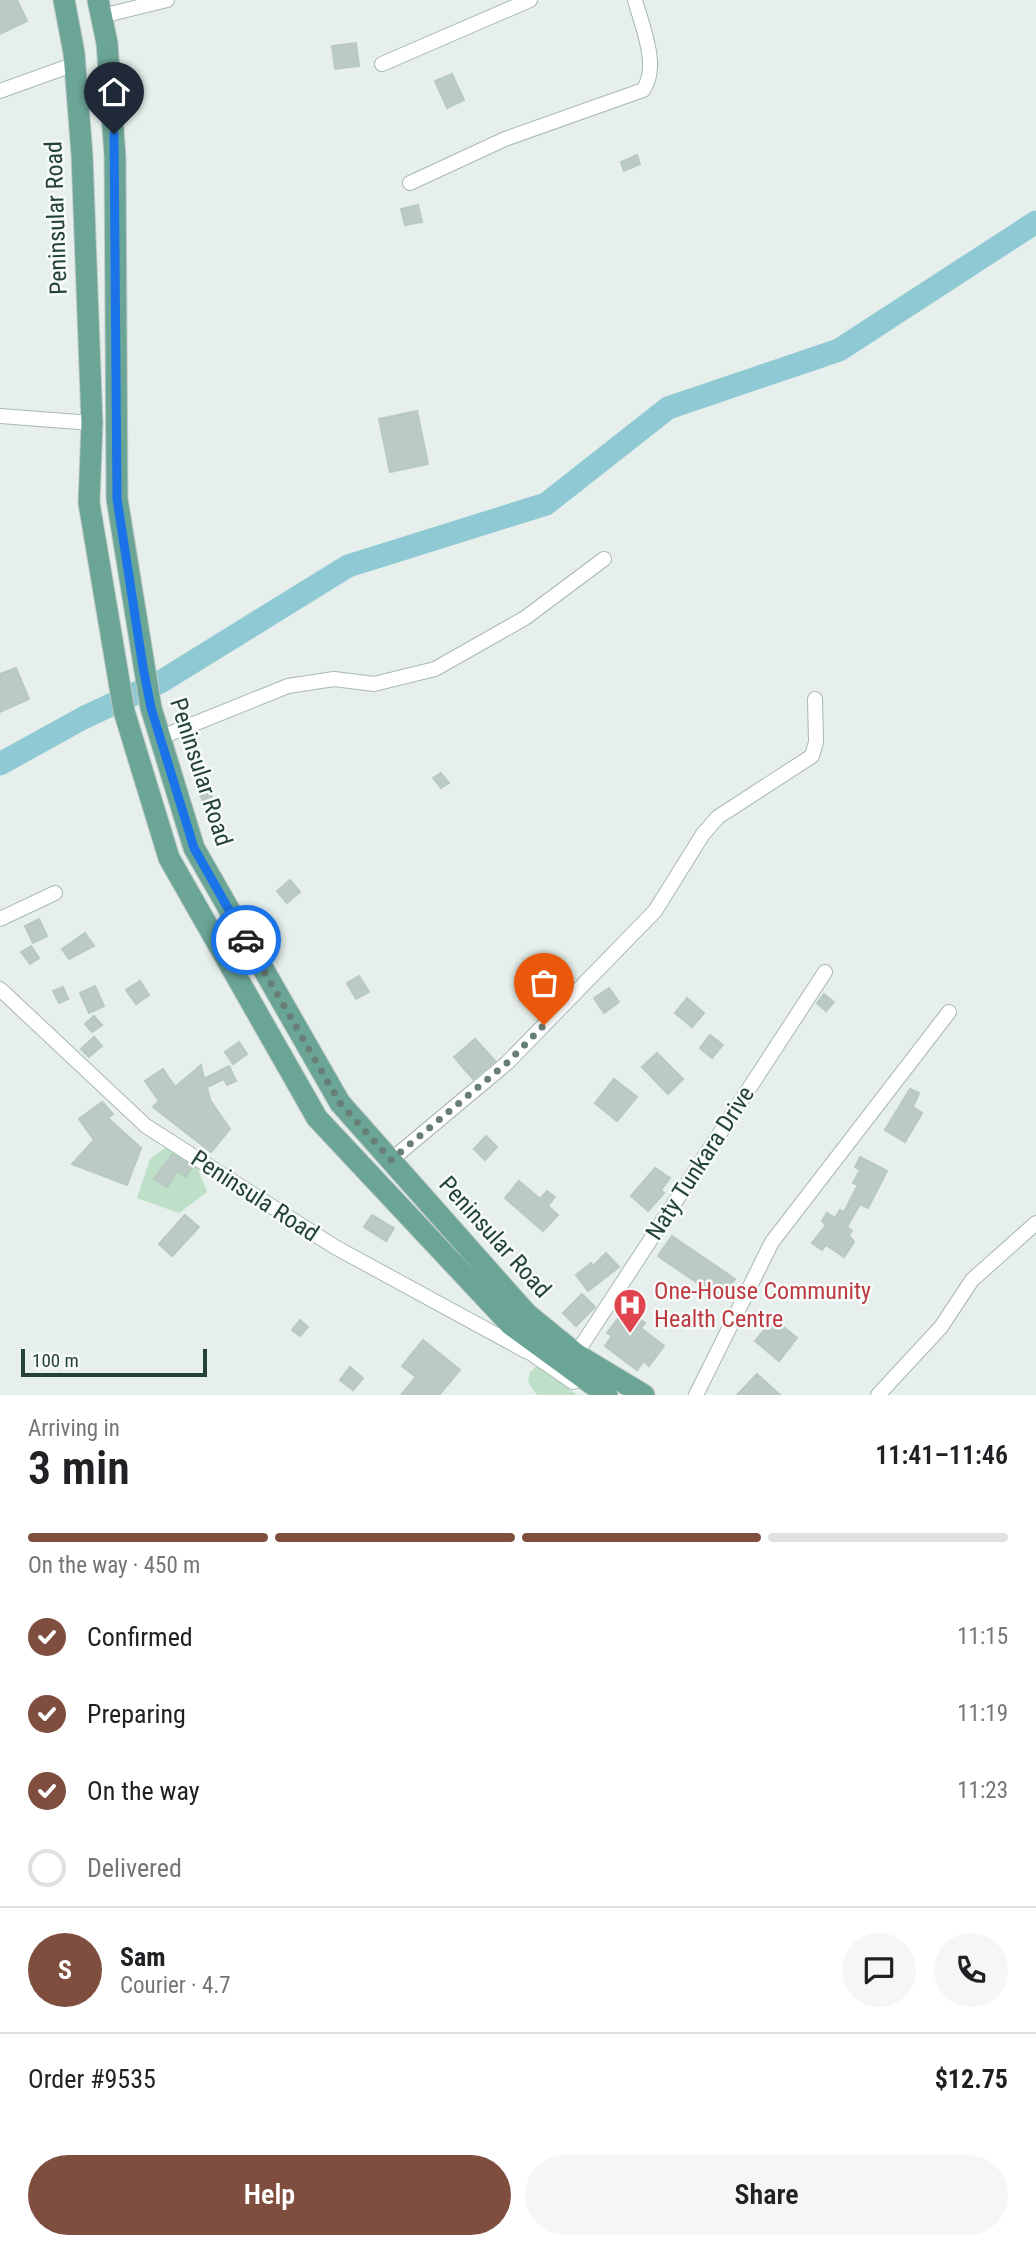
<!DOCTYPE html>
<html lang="en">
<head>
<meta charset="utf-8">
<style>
	body { margin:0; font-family:"Roboto Condensed",sans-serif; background:#f6f6f6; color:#202124; height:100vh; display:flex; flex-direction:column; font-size:26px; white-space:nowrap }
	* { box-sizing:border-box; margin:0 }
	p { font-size:23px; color:#757577 }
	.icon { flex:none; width:38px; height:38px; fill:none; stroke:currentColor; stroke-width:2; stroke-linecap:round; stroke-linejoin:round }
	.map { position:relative; height:1395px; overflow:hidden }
	.sheet { display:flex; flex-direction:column; background:#fff; flex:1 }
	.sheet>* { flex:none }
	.scale { position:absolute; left:21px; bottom:18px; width:186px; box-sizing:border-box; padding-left:7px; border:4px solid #24423a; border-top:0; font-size:19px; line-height:24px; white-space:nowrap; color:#24423a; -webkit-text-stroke:5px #f7fbf9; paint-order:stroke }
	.pin { position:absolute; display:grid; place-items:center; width:60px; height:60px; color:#fff; margin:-72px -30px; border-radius:50% 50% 50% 0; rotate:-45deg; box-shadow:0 0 7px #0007 }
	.pin .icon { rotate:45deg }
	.courier { position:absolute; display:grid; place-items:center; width:70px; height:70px; margin:-35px; border:5px solid #1a73e8; border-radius:50%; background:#fff; color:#222; box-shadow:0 2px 9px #0007 }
	.head em { font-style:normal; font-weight:600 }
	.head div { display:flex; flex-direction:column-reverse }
	.head { display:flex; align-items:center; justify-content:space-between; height:119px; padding:0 28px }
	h1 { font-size:46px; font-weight:600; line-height:52px }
	.bar { display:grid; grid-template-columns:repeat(4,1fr); gap:10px 7px; align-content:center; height:84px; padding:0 28px }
	.bar i { height:9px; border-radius:5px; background:#e0e0e0 }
	.bar .active { background:#7f4e3f }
	.bar p { grid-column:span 4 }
	.line { display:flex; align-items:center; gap:18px; padding:0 28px; border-top:2px solid #e0e0e0 }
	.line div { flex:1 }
	.round { display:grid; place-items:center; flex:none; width:74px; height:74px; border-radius:37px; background:#f6f6f6 }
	ol { padding:0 28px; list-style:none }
	li { display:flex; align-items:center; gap:21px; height:77px }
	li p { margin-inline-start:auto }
	li .icon { padding:7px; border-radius:50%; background:#7f4e3f; color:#fff; stroke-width:4 }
	li:last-child { color:#757577 }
	li i { width:38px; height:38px; border:4px solid #e0e0e0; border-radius:50% }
	.cta { display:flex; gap:14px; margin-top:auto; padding:14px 28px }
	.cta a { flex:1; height:80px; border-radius:42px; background:#7f4e3f; color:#fff; font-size:28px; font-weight:600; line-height:80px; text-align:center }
	.cta a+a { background:#f6f6f6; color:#202124 }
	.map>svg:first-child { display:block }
	.green { fill:#bfe0c8 }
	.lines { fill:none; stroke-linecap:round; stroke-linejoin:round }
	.river { stroke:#8ec9d4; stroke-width:23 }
	.building { fill:#bbcac4; stroke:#b8c9c2; stroke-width:2 }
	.minor-casing { stroke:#a8b8b2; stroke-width:16 }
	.primary-casing { stroke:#c2cac8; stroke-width:23 }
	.minor { stroke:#fff; stroke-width:14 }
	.primary { stroke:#6aa596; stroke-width:21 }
	.done { stroke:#687f78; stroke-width:7; stroke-dasharray:0 12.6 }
	.route { stroke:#1a73e8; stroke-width:9 }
	.labels { text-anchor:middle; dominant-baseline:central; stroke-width:5; stroke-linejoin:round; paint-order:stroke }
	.street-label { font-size:24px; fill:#24423a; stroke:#f7fbf9 }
	.health-label { font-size:24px; fill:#be3a42; stroke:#f7fbf9; text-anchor:start }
</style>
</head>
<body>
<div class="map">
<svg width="1036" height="1395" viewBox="0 0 1036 1395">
	<rect width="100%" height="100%" fill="#e6efeb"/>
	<path class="green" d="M165,1148L196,1164L207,1192L179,1213L137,1198L150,1159Z
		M538,1365L577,1395H537L528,1382L530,1372Z"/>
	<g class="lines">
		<path class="river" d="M0,764L83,718L162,681L348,566L546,504L668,408L839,350L1036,222"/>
	</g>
	<path class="building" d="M0,0H17L27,21L0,34Z
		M356,43L359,66L335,69L332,46Z
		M452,74L464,100L447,108L435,81Z
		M637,155L640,164L624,171L621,162Z
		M418,205L422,222L405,225L401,209Z
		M417,411L428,464L390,472L379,419Z
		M16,668L29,699L0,712V674Z
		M441,773L449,783L441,788L433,778Z
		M206,783L213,799L204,803L196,787Z
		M290,880L300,892L287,903L277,891Z
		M39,919L47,936L33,943L25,926Z
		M85,933L94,946L69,959L62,949Z
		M31,946L39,958L30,964L21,952Z
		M359,976L369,992L356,999L347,983Z
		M140,981L149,995L136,1004L126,990Z
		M95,986L104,1006L89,1013L80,993Z
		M63,987L68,999L59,1003L53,991Z
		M609,988L619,1002L604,1013L594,998Z
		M824,994L834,1002L826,1011L817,1003Z
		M687,998L704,1013L692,1027L675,1013Z
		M94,1016L102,1025L92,1032L85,1024Z
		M710,1035L723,1045L712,1058L700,1048Z
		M94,1037L102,1046L89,1057L81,1049Z
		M475,1039L495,1061L473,1079L454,1057Z
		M239,1042L247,1054L233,1064L225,1052Z
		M657,1053L683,1079L668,1094L642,1067Z
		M201,1065L204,1079L229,1066L236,1081L227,1085L224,1079L207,1087L210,1100L230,1129L211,1152L153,1107L159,1101L145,1081L163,1069L175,1087Z
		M614,1079L637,1097L617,1121L595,1103Z
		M910,1089L919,1093L913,1107L922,1113L905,1142L885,1130Z
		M102,1102L113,1114L108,1118L141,1148L127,1185L72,1164L94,1140L79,1119Z
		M486,1136L497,1147L485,1160L474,1149Z
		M172,1154L192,1167L186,1177L177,1171L167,1187L154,1179Z
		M860,1157L887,1171L868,1208L860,1204L847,1227L852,1231L849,1235L854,1242L844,1257L826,1245L822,1250L812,1243L826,1225L822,1221L827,1213L835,1218L840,1210L844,1212L858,1185L853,1183L860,1170L855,1167Z
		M655,1168L670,1178L661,1190L664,1193L648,1211L631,1196Z
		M519,1181L540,1199L547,1191L555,1197L548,1206L558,1215L543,1231L505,1198Z
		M185,1215L199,1227L172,1256L159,1244Z
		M372,1215L394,1228L386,1241L364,1227Z
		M672,1236L735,1279L721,1299L658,1256Z
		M606,1253L619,1267L588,1291L576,1275L591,1263L593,1266Z
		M582,1294L595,1307L576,1326L563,1313Z
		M631,1302L643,1312L638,1318L645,1323L641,1328L664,1346L649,1366L644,1361L637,1370L605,1346L612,1336L607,1333Z
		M774,1319L797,1338L779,1361L755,1341Z
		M300,1320L308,1327L300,1336L292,1330Z
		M423,1340L460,1370L439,1395H401L416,1377L402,1366Z
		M350,1367L363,1378L353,1390L340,1380Z
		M757,1374L780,1395H737Z"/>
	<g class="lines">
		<defs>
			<path id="minor" d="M102,16L167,0
				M382,64L530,0
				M0,91L75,64
				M410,183L505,139L643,90C660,67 642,26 635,0
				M0,416L92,423
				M159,738L288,686L334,679L374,684L435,669L525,618L604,559
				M0,919L55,893
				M0,989L146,1126L335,1247L526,1351L544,1352
				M391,1160L507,1063L655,911L703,834L718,817L812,756L816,742L815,699
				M529,1352L573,1382
				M576,1354L825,972
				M696,1395L772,1242L949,1012
				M878,1395L941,1327L972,1280L1036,1223"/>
			<path id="primary" d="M64,0L74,53L82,155L92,423L89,503L124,711L169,858L317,1118L511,1325L607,1395
				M98,0L107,43L115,157L117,499L151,708L194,848L340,1103L527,1314L576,1354L644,1395"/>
		</defs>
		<use href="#minor" class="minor-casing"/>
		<use href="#primary" class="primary-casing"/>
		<use href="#minor" class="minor"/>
		<use href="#primary" class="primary"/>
	</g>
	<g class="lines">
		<path class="done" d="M246,940L340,1103L391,1160L507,1063L544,1025"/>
		<path class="route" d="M114,134L117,499L143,667L151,708L194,848L246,940"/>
	</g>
	<defs>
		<symbol id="hospital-pin" viewBox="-11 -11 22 30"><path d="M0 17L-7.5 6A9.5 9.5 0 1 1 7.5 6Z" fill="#e0444e" stroke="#f7fbf9"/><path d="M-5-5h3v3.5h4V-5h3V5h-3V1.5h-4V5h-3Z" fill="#fff"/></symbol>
	</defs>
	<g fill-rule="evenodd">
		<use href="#hospital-pin" x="611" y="1286" width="38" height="52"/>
	</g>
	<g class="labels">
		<g class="street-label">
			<text transform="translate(56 218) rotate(-92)">Peninsular Road</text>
			<text transform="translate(201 772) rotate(72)">Peninsular Road</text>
			<text transform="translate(700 1163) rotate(-57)">Naty Tunkara Drive</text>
			<text transform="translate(255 1196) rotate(33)">Peninsula Road</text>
			<text transform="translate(495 1237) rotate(48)">Peninsular Road</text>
		</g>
		<g class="health-label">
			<text x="654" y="1291">One-House Community<tspan x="654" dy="28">Health Centre</tspan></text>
		</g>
	</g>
</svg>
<div class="scale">100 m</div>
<div class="pin" style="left:544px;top:1025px;background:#ea580c"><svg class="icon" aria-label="bag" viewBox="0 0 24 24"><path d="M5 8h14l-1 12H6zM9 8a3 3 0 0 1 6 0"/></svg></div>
<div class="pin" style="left:114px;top:134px;background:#1f2937"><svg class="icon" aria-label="home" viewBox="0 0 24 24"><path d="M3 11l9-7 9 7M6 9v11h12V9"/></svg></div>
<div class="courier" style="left:246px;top:940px"><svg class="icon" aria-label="car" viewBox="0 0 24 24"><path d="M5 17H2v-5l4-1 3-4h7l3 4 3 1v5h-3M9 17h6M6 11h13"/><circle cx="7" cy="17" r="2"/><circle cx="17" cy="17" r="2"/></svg></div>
</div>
<section class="sheet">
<div class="head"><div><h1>3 min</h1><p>Arriving in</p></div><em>11:41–11:46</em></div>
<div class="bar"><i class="active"></i><i class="active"></i><i class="active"></i><i></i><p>On the way · 450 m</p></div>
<ol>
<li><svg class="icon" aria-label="check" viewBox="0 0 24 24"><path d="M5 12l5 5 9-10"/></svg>Confirmed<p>11:15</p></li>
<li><svg class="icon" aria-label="check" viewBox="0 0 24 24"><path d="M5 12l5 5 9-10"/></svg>Preparing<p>11:19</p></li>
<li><svg class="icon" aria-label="check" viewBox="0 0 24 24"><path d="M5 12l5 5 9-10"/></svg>On the way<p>11:23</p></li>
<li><i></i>Delivered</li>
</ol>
<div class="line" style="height:126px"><b class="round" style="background:#7f4e3f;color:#fff">S</b><div><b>Sam</b><p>Courier · 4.7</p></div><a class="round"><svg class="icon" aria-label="chat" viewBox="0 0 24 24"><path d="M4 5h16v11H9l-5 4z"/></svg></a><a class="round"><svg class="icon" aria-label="phone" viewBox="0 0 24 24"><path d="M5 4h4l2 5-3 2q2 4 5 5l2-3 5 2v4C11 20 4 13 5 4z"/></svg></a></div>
<div class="line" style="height:91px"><div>Order #9535</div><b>$12.75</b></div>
<div class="cta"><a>Help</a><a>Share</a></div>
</section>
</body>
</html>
